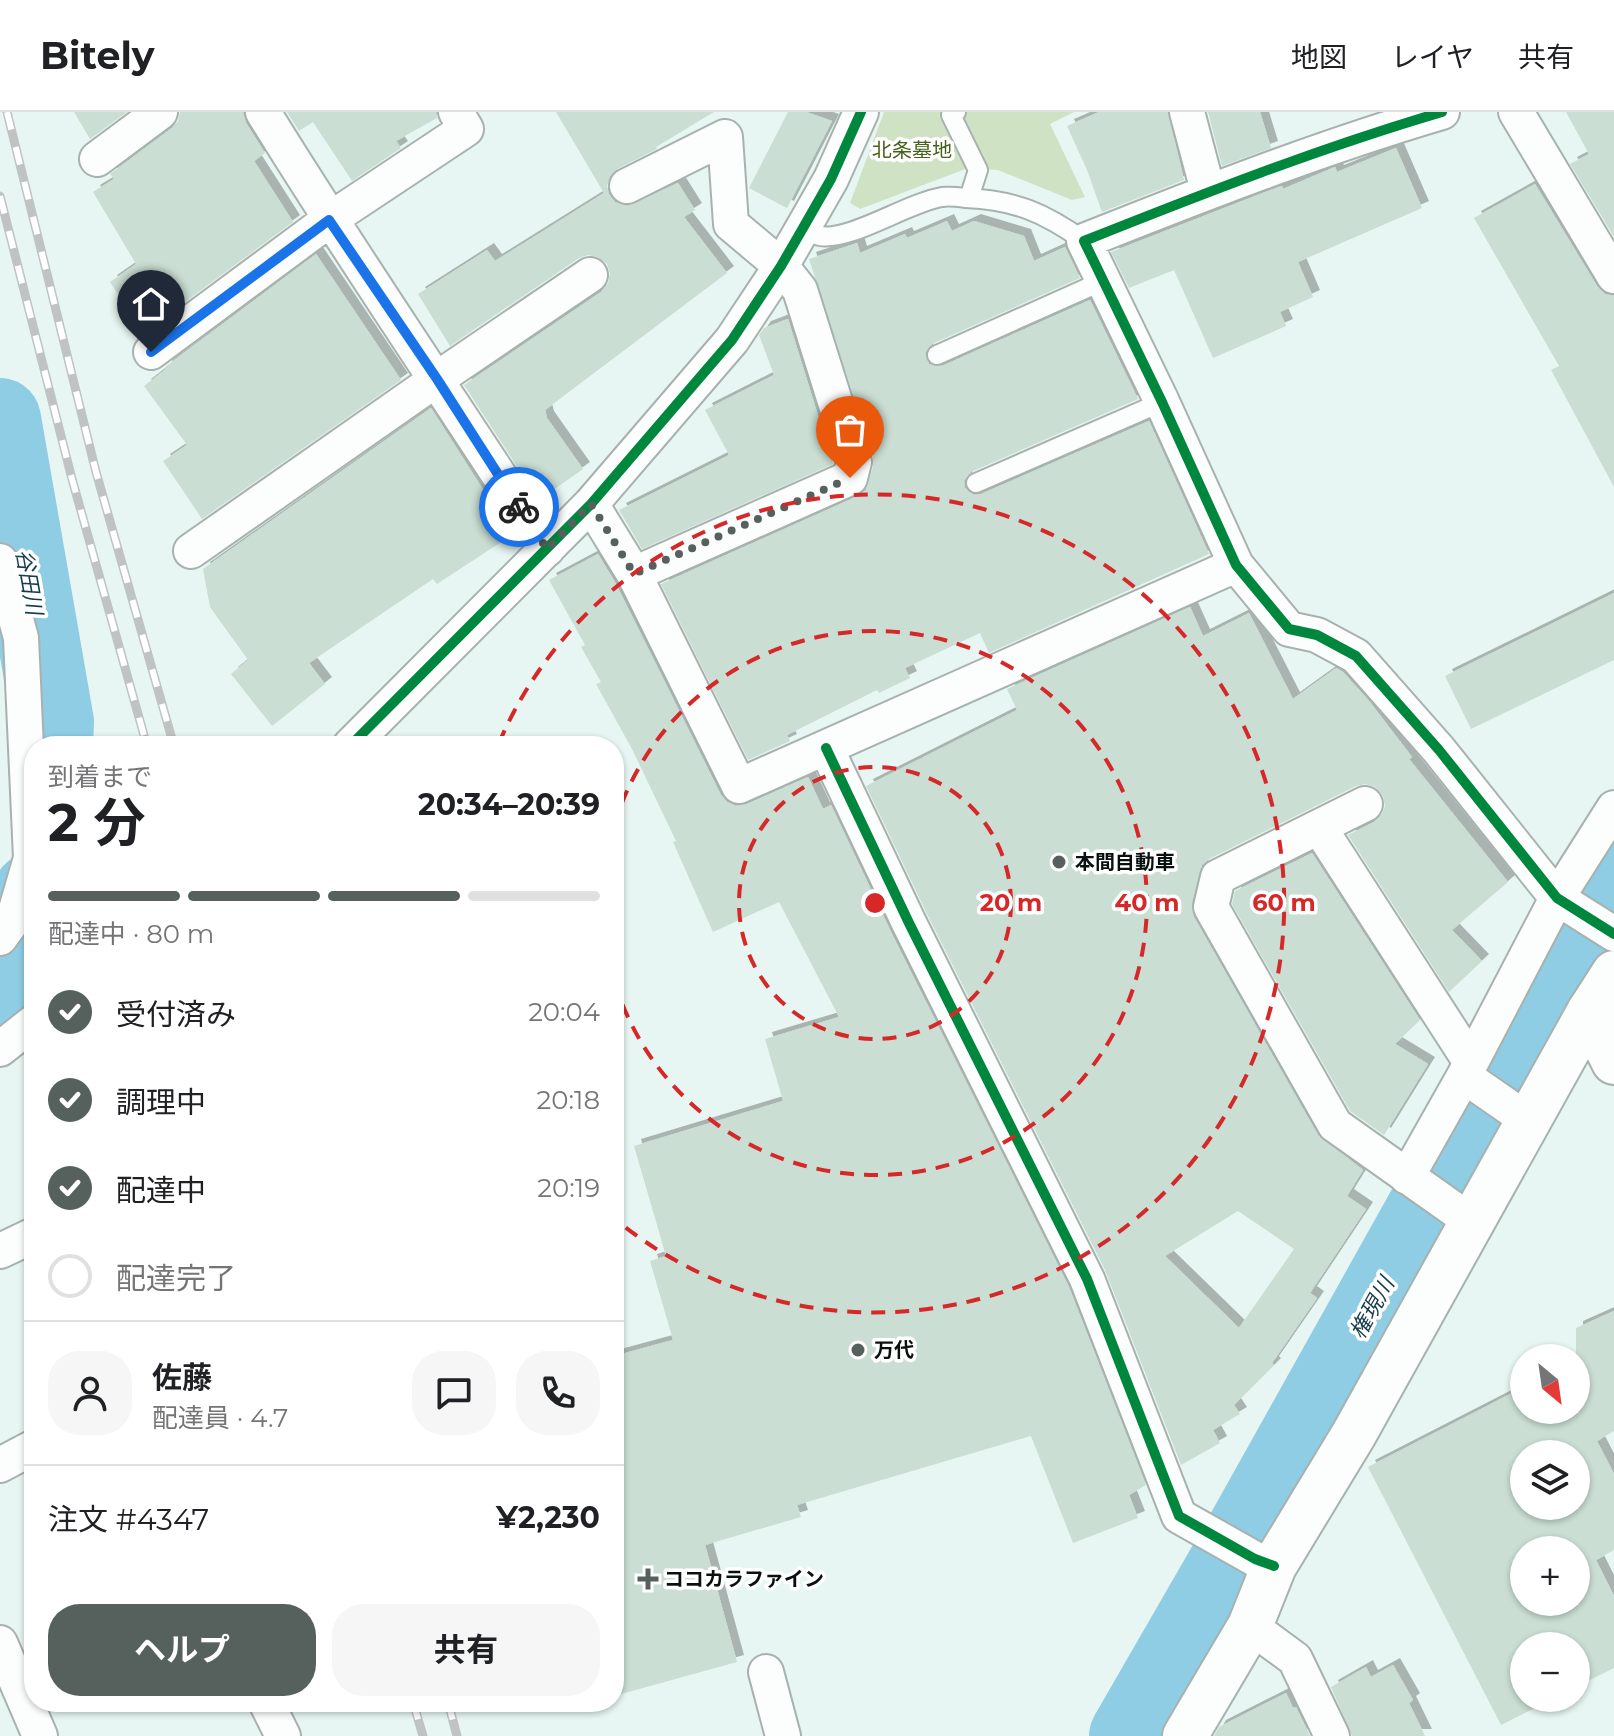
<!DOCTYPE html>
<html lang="ja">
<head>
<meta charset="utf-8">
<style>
	body { margin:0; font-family:Montserrat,"Noto Sans JP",sans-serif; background:#f6f6f6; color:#202124; height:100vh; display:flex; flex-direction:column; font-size:30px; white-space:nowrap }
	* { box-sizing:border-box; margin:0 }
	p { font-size:26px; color:#757577 }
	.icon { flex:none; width:44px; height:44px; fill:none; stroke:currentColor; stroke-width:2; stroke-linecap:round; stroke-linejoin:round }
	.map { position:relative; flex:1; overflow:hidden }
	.details { position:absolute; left:24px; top:624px; width:600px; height:976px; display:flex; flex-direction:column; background:#fff; border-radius:32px; box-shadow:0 2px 6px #0004 }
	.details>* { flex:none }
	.needle { width:52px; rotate:151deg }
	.fabs { position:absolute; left:1510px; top:1232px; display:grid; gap:16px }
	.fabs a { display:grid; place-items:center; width:80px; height:80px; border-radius:50%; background:#fff; box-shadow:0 2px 6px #0004; font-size:40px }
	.pin { position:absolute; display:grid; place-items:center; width:68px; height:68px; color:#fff; margin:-82px -34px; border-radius:50% 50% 50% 0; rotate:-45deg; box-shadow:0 0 8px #0007 }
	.pin .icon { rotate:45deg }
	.courier { position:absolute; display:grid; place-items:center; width:80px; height:80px; margin:-40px; border:6px solid #1a73e8; border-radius:50%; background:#fff; color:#222; box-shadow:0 2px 10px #0007 }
	.summary em { font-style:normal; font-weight:700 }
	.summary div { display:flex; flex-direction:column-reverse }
	.summary { display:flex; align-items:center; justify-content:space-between; height:136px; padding:0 24px }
	h1 { font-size:52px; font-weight:700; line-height:60px }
	.bar { display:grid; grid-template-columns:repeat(4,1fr); gap:12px 8px; align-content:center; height:96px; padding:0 24px }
	.bar i { height:10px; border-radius:6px; background:#e0e0e0 }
	.bar .selected { background:#56615e }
	.bar p { grid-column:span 4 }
	.line { display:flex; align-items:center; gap:20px; padding:0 24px; border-top:2px solid #e0e0e0 }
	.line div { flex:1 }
	.round { display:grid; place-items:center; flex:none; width:84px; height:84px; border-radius:32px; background:#f6f6f6 }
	ol { padding:0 24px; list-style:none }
	li { display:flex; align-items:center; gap:24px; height:88px }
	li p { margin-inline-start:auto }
	li .icon { padding:8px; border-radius:50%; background:#56615e; color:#fff; stroke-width:4 }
	li:last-child { color:#757577 }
	li i { width:44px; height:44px; border:4px solid #e0e0e0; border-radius:50% }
	.button { display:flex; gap:16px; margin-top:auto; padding:16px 24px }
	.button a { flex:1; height:92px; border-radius:32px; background:#56615e; color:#fff; font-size:32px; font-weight:700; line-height:92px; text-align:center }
	.button a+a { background:#f6f6f6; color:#202124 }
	header { display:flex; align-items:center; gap:48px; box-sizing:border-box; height:112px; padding:0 40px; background:#fff; border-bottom:2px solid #e0e0e0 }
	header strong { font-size:38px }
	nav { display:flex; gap:44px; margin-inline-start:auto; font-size:28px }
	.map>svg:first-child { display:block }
	.green { fill:#cfe3c4 }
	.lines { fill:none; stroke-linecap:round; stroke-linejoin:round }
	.river { stroke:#8fcde5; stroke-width:82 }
	.building { fill:#caded3; fill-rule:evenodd; filter:url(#shadow) }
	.service-casing { stroke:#a7b2af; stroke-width:22 }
	.minor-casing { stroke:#a7b2af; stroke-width:38 }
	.tertiary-casing { stroke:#a7b2af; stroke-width:48 }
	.secondary-casing { stroke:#a7b2af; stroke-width:48 }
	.service { stroke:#fbfefd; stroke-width:18 }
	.minor { stroke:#fbfefd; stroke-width:34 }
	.tertiary { stroke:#fbfefd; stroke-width:44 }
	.secondary { stroke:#fbfefd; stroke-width:44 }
	.rail-casing { stroke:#bfc3c2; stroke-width:9 }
	.rail { stroke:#fff; stroke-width:6; stroke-dasharray:18; stroke-linecap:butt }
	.cycleway-casing { stroke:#fff; stroke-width:15 }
	.cycleway { stroke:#00873e; stroke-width:10 }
	.done { stroke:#56615e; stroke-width:8; stroke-dasharray:0 14.4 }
	.route { stroke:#1a73e8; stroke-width:10 }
	.ring { fill:none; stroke:#d62828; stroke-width:4; stroke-dasharray:14 10 }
	.poi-dot { fill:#56615e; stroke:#fff; stroke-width:3 }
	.labels { text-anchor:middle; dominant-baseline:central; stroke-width:7; stroke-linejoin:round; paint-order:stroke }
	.park-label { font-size:20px; fill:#46611b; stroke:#fff }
	.poi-label { font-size:20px; font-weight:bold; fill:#08110f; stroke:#fff; text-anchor:start }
	.water-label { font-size:22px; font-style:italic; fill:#173d4c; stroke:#fff }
	.centre { fill:#d62828; stroke:#fff; stroke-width:4 }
	.ring-label { font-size:24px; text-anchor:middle; font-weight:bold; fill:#d62828; stroke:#fff; stroke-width:7; stroke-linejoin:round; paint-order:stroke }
</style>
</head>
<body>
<header>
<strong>Bitely</strong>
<nav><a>地図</a><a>レイヤ</a><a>共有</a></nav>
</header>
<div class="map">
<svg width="1614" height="1624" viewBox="0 0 1614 1624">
	<defs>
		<filter id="shadow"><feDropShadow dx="7" dy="-7" stdDeviation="0" flood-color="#0004"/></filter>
	</defs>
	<rect width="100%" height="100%" fill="#e7f6f2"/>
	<path class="green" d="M884,0H1074L1050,12L1085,85L1072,88L998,58L968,56L860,97L850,91Z"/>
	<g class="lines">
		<path class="river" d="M0,307L53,610L52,634
			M0,875L5,870L34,781
			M1130,1624L1231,1449L1595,798L1614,768"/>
	</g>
	<path class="building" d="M74,0H127L90,27Z
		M180,0H243L246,11L265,41L254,49L293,110L143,221L110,170L136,152L93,80L114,67L110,62L172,16L178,9Z
		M287,0H436L437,6L396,29L401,36L352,69L313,10L299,19Z
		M556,0H714L656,35L657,37L617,57L610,64L607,74L609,82L615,90L627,94L678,71L695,98L684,105L727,161L545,298L547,306L583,357L539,388L464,273L601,180L608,171L610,162L607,152L598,145L588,143L579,146L450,234L418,182L487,138L495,149L604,81Z
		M788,0H806L832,9L787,96L749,76Z
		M1099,0H1168L1184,68L1102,100L1087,58L1067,14Z
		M1208,0H1260L1271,36L1222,54Z
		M1566,0H1614V125L1570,52L1589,42Z
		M1396,36L1422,96L1298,150L1313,185L1280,200L1286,214L1213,246L1174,158L1129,176L1111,140L1268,79L1282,74L1283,77L1335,55L1337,60Z
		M1535,72L1597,174L1605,182L1614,184V375L1551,258L1559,254L1474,106Z
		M947,109L952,119L974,109L1024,124L1034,149L1065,135L1080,166L932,232L925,241L929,252L942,254L1090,188L1138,287L971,360L964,369L965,376L974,383L981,382L1149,309L1209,442L989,541L980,521L905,556L910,566L879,581L877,578L787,623L790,629L748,648L661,472L858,384L866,378L873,355V344L809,147L857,131L860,141L905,122L907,126Z
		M316,142L401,268L202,407L163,349L187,333L144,274L166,257L165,255Z
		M788,207L833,352L642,437L619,398L729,343L705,298L774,263L759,223L764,216Z
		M431,296L512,423L437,472L433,467L309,551L325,572L272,614L231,562L248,548L210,495L203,457Z
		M598,442L616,472L721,683L727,690L736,694L747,692L808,665L823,697L831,693L891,820L1069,1175L1146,1373L1129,1383L1138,1406L1073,1431L1031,1324L797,1393L801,1405L705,1433L737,1550L614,1584V1244L673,1228L650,1149L666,1144L634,1034L783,989L765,927L839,905L779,790L713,820L673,730L676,729L632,637L596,572L601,570L581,535L585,533L549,468Z
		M1614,481V548L1471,617L1445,564Z
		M1190,495L1203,524L1249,501L1293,587L1336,556L1343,560L1369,589L1412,645L1409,647L1508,770L1452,818L1482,849L1449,880L1348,723L1374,710L1382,702L1385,694L1383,684L1375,675L1365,672L1356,674L1209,747L1202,753L1192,790L1194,805L1318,1023L1363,1058L1347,1084L1366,1097L1310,1181L1317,1186L1272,1251L1274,1253L1234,1293L1240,1302L1213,1318L1220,1331L1181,1353L1105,1158L927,802L866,674L1017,598L1007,577ZM1238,1099L1294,1137L1239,1216L1165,1144Z
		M1312,741L1420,908L1395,932L1428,952L1384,1023L1350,999L1232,792L1235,779Z
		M1614,1199V1319L1597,1329L1614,1362V1438L1596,1448L1614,1484V1556L1576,1575V1534H1524V1586H1555L1501,1613L1368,1355L1524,1275V1298H1576V1216ZM1524,1342H1576V1394H1524ZM1524,1438H1576V1490H1524Z
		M1393,1553L1413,1588L1409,1591L1425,1624H1352L1331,1575L1366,1555L1371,1565Z
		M1286,1581L1293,1596L1296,1595L1310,1624H1214L1219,1615Z"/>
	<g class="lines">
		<defs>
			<path id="service" d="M956,0L951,3L978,58L969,86
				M803,116C808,119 814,123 820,124C851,129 907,91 942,85C949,84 958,85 966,86C1015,88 1045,101 1084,129
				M937,243L1105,168
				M976,371L1162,290"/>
			<path id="minor" d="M263,0C354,148 453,291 547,437
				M1187,0L1208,79
				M1442,0C1320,36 1202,82 1084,129L1162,290L1236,453L1289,517L1317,523L1356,544L1439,638L1557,786L1614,822
				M1516,0L1614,164
				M97,47L160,0
				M627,74L725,25L731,112L781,154L800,178L854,350L850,366L634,462
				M151,240L329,108L466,17L456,0
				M591,392L634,462L739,674L1236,453
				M191,439L437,267L590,163
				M0,449L21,526L31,746L13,808L0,826
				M350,634L591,392L732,228L781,154L803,116L831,67L861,0
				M826,636L909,811L1087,1167L1179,1404L1255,1447L1274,1454
				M1365,692L1218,765L1211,795L1335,1013L1472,1110
				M1319,715L1470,949
				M0,937L34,910
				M1464,964L1529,1009
				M1407,1065L1464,964L1557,786L1614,696
				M0,1139L34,1123
				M0,1353L34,1335
				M1250,1514L1295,1547L1332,1624
				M0,1531L40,1624
				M766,1560L783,1624
				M266,1590L283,1624"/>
			<path id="tertiary" d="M1185,1624L1250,1514L1274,1454L1354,1322L1589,900"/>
			<path id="secondary" d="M1614,861L1589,900L1614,950"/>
		</defs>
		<use href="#service" class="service-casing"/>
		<use href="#minor" class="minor-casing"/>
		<use href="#tertiary" class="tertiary-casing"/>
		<use href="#secondary" class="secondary-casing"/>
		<use href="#service" class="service"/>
		<use href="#minor" class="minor"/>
		<use href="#tertiary" class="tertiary"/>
		<use href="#secondary" class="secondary"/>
		<defs>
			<path id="rail" d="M7,0L96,360L174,634
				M0,84L72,367L147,634
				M413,1590L423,1624
				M448,1590L457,1624"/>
		</defs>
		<use href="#rail" class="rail-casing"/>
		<use href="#rail" class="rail"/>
		<defs>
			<path id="cycleway" d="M1442,0C1320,36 1202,82 1084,129L1162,290L1236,453L1289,517L1317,523L1356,544L1439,638L1557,786L1614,822
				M350,634L591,392L732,228L781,154L803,116L831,67L861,0
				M826,636L909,811L1087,1167L1179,1404L1255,1447L1274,1454"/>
		</defs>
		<use href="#cycleway" class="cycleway-casing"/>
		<use href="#cycleway" class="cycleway"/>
	</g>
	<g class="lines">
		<path class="done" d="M519,395L547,437L591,392L634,462L850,366"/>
		<path class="route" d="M151,240L329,108L437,267L519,395"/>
	</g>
	<g class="ring">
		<circle cx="875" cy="791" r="136"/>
		<path d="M614 714A272 272 0 1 1 614 868"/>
		<path d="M499 631A409 409 0 1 1 615 1107"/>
	</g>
	<g class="poi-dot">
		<circle cx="1059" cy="750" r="8"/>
		<circle cx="858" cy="1238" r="8"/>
		<path d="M644 1455h8v8h8v8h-8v8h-8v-8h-8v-8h8z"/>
	</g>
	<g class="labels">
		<g class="park-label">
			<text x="912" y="38">北条墓地</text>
		</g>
		<g class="poi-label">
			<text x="1075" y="750">本間自動車</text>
			<text x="874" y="1238">万代</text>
			<text x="664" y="1467">ココカラファイン</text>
		</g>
		<g class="water-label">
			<text transform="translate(29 470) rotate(80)">谷田川</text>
			<text transform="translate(1372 1196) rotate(-61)">権現川</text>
		</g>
	</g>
	<circle cx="875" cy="791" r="12" class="centre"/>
	<g class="ring-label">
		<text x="1011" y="799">20 m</text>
		<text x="1147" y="799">40 m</text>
		<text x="1284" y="799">60 m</text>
	</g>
</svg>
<div class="fabs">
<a><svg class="needle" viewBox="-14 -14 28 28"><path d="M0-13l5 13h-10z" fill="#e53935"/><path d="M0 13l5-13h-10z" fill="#757577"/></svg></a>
<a><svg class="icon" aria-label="layers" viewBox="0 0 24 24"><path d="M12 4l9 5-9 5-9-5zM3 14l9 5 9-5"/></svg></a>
<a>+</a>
<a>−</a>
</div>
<div class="pin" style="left:850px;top:366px;background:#ea580c"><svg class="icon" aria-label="bag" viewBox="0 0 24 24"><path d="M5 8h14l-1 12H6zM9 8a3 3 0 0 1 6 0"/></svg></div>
<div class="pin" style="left:151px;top:240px;background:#1f2937"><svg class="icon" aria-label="home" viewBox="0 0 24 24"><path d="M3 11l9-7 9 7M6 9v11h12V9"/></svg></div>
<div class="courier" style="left:519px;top:395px"><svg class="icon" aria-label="bike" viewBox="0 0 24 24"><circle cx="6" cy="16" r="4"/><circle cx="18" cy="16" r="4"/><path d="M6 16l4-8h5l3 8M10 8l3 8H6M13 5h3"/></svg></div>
<section class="details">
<div class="summary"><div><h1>2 分</h1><p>到着まで</p></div><em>20:34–20:39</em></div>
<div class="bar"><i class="selected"></i><i class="selected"></i><i class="selected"></i><i></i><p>配達中 · 80 m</p></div>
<ol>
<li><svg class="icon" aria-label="check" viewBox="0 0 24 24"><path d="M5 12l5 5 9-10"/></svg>受付済み<p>20:04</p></li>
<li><svg class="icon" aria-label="check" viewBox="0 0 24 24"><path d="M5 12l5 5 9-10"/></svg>調理中<p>20:18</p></li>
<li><svg class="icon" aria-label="check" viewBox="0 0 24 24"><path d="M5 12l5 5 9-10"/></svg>配達中<p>20:19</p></li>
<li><i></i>配達完了</li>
</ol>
<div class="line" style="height:144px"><a class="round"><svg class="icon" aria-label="person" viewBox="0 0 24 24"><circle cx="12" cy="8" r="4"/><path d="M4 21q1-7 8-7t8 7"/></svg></a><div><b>佐藤</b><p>配達員 · 4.7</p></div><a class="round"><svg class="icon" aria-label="chat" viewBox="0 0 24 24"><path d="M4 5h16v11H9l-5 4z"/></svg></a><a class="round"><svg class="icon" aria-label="phone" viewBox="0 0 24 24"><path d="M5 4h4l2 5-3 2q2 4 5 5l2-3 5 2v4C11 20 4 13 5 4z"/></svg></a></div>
<div class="line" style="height:104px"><div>注文 #4347</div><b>¥2,230</b></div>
<div class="button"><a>ヘルプ</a><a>共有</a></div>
</section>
</div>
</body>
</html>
